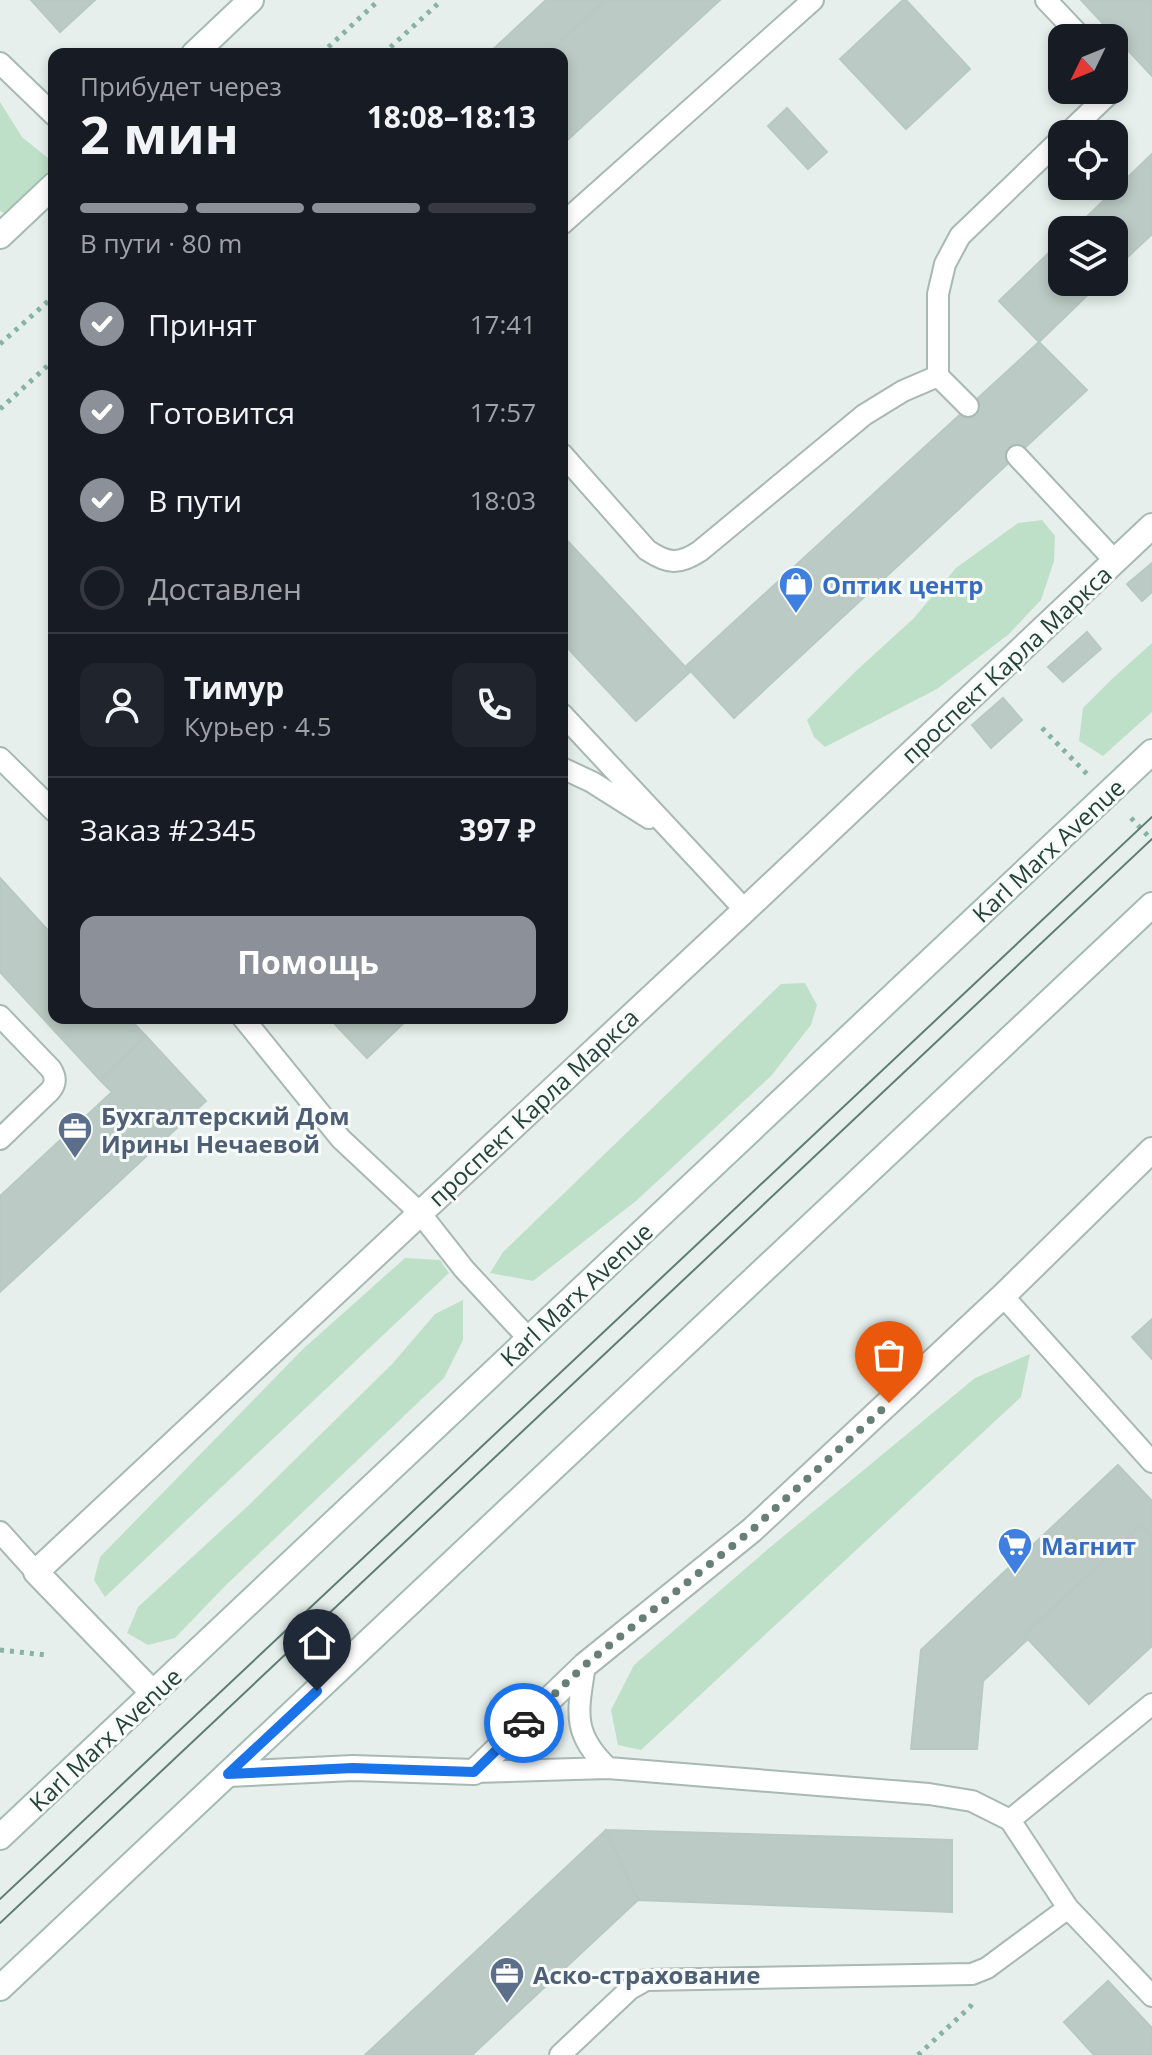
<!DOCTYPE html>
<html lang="ru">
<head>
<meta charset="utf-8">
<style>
	body { margin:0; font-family:"Open Sans",sans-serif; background:#20242c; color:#f1f3f6; height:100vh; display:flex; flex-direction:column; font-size:30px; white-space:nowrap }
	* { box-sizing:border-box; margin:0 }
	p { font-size:26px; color:#9ea1a6 }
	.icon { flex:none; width:44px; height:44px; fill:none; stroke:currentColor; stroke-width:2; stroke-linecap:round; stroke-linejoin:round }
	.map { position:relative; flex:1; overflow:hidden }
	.sheet { position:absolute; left:48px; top:48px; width:520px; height:976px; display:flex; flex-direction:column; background:#171b24; border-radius:16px; box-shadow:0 4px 12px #0003 }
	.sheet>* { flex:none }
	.needle { width:52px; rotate:227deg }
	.fabs { position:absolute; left:1048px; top:24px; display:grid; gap:16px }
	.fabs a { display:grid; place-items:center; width:80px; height:80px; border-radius:16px; background:#171b24; box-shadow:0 4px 12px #0003; font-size:40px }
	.pin { position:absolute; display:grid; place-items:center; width:68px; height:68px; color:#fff; margin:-82px -34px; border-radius:50% 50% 50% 0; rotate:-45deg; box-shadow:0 0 8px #0007 }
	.pin .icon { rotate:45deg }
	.courier { position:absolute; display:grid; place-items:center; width:80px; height:80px; margin:-40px; border:6px solid #1a73e8; border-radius:50%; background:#fff; color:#222; box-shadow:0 2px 10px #0007 }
	.overview em { font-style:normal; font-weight:700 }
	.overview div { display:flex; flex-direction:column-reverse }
	.overview { display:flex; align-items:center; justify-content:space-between; height:136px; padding:0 32px }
	h1 { font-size:52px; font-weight:700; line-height:60px }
	.bar { display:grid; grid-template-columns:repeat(4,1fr); gap:12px 8px; align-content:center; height:96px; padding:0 32px }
	.bar i { height:10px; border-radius:6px; background:#363941 }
	.bar .current { background:#8c9099 }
	.bar p { grid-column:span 4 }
	.line { display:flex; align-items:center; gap:20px; padding:0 32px; border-top:2px solid #363941 }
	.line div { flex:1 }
	.round { display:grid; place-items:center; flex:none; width:84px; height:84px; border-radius:16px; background:#20242c }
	ol { padding:0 32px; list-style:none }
	li { display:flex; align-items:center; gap:24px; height:88px }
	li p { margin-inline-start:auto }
	li .icon { padding:8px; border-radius:50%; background:#8c9099; color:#fff; stroke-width:4 }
	li:last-child { color:#9ea1a6 }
	li i { width:44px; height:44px; border:4px solid #363941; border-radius:50% }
	.cta { display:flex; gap:16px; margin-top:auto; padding:16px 32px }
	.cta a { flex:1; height:92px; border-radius:16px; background:#8c9099; color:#fff; font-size:32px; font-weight:700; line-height:92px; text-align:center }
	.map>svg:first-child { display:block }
	.green { fill:#bfe0c8 }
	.building { fill:#bbcac4; stroke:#b8c9c2; stroke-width:2 }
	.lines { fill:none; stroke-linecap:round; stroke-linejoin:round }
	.service-casing { stroke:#a8b8b2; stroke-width:24 }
	.minor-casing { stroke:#a8b8b2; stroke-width:28 }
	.secondary-casing { stroke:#a4bbb3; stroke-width:28 }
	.path { stroke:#86b3a5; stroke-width:5; stroke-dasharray:4 6; stroke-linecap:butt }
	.service { stroke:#fff; stroke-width:20 }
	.minor { stroke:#fff; stroke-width:24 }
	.secondary { stroke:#fff; stroke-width:24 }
	.tram { stroke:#5f7d75; stroke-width:2 }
	.done { stroke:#687f78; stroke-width:8; stroke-dasharray:0 14.4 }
	.route { stroke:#1a73e8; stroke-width:10 }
	.labels { text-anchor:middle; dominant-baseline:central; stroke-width:6; stroke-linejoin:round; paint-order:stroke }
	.shop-label { font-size:24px; font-weight:bold; fill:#366cbe; stroke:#f7fbf9; text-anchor:start }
	.street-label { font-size:24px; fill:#24423a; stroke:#f7fbf9 }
	.service-label { font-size:24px; font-weight:bold; fill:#4e5e75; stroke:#f7fbf9; text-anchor:start }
</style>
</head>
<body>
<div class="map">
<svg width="1152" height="2055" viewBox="0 0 1152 2055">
	<rect width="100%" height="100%" fill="#e6efeb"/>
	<path class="green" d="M0,102L22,137L54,163V179L8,215L0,211Z
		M1042,520L1055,536L1054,561L1041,600L1009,634L937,689L825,747L814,737L807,720L857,670L914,618L956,568L1018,523Z
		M1152,643V712L1103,756L1079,741L1083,708L1113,678Z
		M805,983L817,1005L811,1025L771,1076L636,1201L533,1281L490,1273L503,1252L781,984Z
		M405,1258L440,1260L449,1273L105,1597L94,1580L100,1557L303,1349Z
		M463,1300V1340L444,1378L226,1585L175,1638L148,1645L127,1633L138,1607L250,1504L393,1363L435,1314Z
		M1030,1354L1021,1397L641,1750L618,1745L611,1710L634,1665L768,1549L975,1378Z"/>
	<path class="building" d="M31,0H95L60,32Z
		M546,0H606L546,54H488Z
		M606,0H720L562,145V54H546Z
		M903,0H906L970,69L906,129L840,59Z
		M1081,0H1152V76Z
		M787,108L827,152L808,169L768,126Z
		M1152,154V234L1114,270V230H1073Z
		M1062,240V282H1101L1039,342L999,301Z
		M1039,342L1087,390L734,718L686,666Z
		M562,535L690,672L636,721L562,642Z
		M1152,563V592L1142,601L1127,584Z
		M1087,632L1101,649L1063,682L1048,667Z
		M1003,698L1022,720L991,748L972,725Z
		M0,878L54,937V1018H129L146,1036L100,1080L0,972Z
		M329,1018H409L367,1058Z
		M146,1036L206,1101L0,1292V1196L112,1092L100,1080Z
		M1152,1319V1359L1132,1337Z
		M1118,1465L1152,1501V1537L1141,1525L1024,1635L1028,1639L983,1681L977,1749H911L921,1650Z
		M1141,1525L1152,1537V1646L1089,1704L1024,1635Z
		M606,1830L952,1840V1912L638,1900Z
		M606,1830L638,1900L472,2055H365Z
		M1108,1981L1152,2028V2055H1094L1064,2022Z"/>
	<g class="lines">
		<defs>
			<path id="service" d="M1046,0L1082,38
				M0,63L54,115
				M1067,134L1113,90
				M562,224L813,0
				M938,376L968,406
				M562,454L647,550C668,564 679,565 700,551L864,415L903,391L938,376V294L945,264L960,236L1062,138
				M1017,456L1115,561
				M562,714L745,910
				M0,758L54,811
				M562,768L592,782L649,818
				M0,1016L51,1069C56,1077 56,1084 50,1091L0,1139
				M243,1018L341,1139L420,1213L464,1269L529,1339
				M1003,1296L1152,1462
				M0,1532L36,1572
				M585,1665C578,1711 571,1733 608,1768
				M474,1772L608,1768L929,1794L972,1801L1010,1820L1068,1908L1152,1996
				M1010,1820L1152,1704
				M560,2055L630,1989L646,1980L972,1974L987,1968L1068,1908"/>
			<path id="minor" d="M153,1693L36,1572L745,910L1152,526
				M228,1774L353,1768L474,1772L585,1665L752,1530L1003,1296L1152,1150"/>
			<path id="secondary" d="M194,54L251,0
				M0,236L54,185
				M0,1837L1152,752
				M0,1988L1152,905"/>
		</defs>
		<use href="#service" class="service-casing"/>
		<use href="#minor" class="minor-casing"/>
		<use href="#secondary" class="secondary-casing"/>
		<path class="path" d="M321,54L379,0
			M383,54L442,0
			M0,344L54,296
			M0,409L54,360
			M1042,728L1087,774
			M1131,818L1152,840
			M0,1650L46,1655
			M918,2055L970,2007L974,2000"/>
		<use href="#service" class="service"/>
		<use href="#minor" class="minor"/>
		<use href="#secondary" class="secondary"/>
		<path class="tram" d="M0,1899L1152,817
			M0,1923L1152,839"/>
	</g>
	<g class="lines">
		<path class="done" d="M524,1723L585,1665L752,1530L889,1403"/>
		<path class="route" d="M317,1691L228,1774L353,1768L474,1772L524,1723"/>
	</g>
	<defs>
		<symbol id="shop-pin" viewBox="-11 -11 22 30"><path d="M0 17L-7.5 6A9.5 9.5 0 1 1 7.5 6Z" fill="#3f7fe0" stroke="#f7fbf9"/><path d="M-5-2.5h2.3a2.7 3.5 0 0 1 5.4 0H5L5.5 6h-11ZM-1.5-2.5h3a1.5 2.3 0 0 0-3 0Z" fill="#fff"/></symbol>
		<symbol id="office-pin" viewBox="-11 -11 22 30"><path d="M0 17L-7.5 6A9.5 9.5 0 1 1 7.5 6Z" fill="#5c6f8a" stroke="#f7fbf9"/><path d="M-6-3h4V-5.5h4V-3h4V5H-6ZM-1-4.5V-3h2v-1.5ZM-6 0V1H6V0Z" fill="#fff"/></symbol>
		<symbol id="supermarket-pin" viewBox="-11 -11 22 30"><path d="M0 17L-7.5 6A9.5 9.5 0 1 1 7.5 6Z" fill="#3f7fe0" stroke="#f7fbf9"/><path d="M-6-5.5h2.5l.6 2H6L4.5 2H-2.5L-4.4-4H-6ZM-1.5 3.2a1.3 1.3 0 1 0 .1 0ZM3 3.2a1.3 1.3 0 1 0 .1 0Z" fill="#fff"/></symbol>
	</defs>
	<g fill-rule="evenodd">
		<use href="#shop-pin" x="776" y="564" width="40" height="54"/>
		<use href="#office-pin" x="55" y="1109" width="40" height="54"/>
		<use href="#supermarket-pin" x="995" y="1525" width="40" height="54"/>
		<use href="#office-pin" x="487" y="1954" width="40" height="54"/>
	</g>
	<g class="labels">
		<g class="shop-label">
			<text x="822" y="584">Оптик центр</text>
			<text x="1041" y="1545">Магнит</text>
		</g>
		<g class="street-label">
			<text transform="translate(1006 664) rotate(-43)">проспект Карла Маркса</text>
			<text transform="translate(1048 850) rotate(-43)">Karl Marx Avenue</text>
			<text transform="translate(533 1107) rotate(-43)">проспект Карла Маркса</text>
			<text transform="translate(576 1294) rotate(-43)">Karl Marx Avenue</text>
			<text transform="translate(105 1739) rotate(-43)">Karl Marx Avenue</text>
		</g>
		<g class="service-label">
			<text x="101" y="1115">Бухгалтерский Дом<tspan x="101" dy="28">Ирины Нечаевой</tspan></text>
			<text x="533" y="1974">Аско-страхование</text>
		</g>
	</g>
</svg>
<div class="fabs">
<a><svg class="needle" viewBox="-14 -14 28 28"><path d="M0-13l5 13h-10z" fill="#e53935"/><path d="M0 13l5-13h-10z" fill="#9ea1a6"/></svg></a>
<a><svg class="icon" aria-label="locate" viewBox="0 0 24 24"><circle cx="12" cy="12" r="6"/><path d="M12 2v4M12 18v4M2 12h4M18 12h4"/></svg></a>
<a><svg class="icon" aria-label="layers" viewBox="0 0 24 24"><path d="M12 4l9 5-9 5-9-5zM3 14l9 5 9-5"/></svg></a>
</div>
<div class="pin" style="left:889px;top:1403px;background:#ea580c"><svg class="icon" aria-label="bag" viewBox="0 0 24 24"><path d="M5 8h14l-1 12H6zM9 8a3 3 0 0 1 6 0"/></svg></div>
<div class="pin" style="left:317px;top:1691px;background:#1f2937"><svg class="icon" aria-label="home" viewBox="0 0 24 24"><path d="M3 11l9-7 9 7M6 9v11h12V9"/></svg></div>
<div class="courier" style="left:524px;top:1723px"><svg class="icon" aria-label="car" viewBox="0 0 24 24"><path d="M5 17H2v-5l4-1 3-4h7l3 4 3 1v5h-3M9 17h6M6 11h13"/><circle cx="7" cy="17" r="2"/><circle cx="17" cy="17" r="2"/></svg></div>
<section class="sheet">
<div class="overview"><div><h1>2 мин</h1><p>Прибудет через</p></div><em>18:08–18:13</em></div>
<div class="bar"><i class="current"></i><i class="current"></i><i class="current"></i><i></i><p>В пути · 80 m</p></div>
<ol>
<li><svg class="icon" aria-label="check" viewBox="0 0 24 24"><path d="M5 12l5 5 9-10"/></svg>Принят<p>17:41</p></li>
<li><svg class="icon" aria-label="check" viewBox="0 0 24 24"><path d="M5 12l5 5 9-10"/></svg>Готовится<p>17:57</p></li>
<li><svg class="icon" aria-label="check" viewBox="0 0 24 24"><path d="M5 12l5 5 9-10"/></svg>В пути<p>18:03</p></li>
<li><i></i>Доставлен</li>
</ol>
<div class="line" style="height:144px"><a class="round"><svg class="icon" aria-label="person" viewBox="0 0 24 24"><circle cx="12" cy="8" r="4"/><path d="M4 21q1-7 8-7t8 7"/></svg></a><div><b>Тимур</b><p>Курьер · 4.5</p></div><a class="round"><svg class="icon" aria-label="phone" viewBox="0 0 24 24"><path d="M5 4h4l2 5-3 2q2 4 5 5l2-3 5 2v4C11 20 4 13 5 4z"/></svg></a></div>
<div class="line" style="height:104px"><div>Заказ #2345</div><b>397 ₽</b></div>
<div class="cta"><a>Помощь</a></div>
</section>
</div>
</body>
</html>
